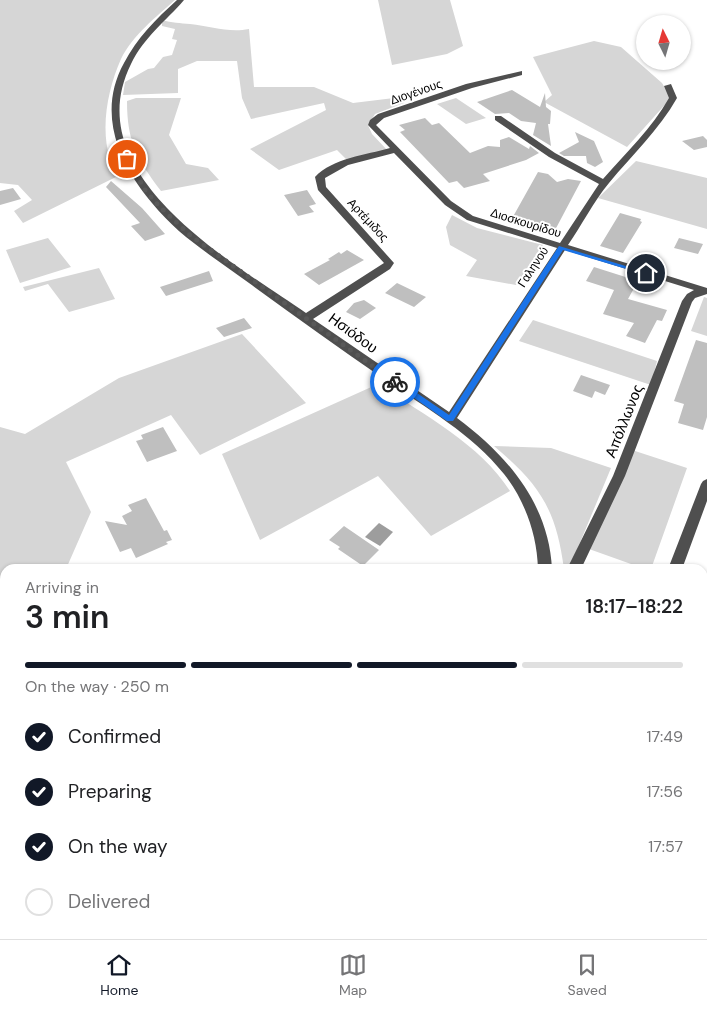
<!DOCTYPE html>
<html lang="en">
<head>
<meta charset="utf-8">
<style>
	body { margin:0; font-family:"DM Sans",sans-serif; background:#f2f2f2; color:#202124; height:100vh; display:flex; flex-direction:column; font-size:19px; white-space:nowrap }
	* { box-sizing:border-box; margin:0 }
	p { font-size:16px; color:#757577 }
	.icon { flex:none; width:28px; height:28px; fill:none; stroke:currentColor; stroke-width:2; stroke-linecap:round; stroke-linejoin:round }
	.map { position:relative; flex:1; overflow:hidden }
	.drawer { position:absolute; left:0px; top:564px; width:708px; height:376px; display:flex; flex-direction:column; background:#fff; border-radius:15px 15px 0 0; box-shadow:0 1px 4px #0004 }
	.drawer>* { flex:none }
	.needle { width:32px; rotate:355deg }
	.fabs { position:absolute; left:636px; top:15px; display:grid; gap:10px }
	.fabs a { display:grid; place-items:center; width:55px; height:55px; border-radius:50%; background:#fff; box-shadow:0 1px 4px #0004; font-size:25px }
	.pin { position:absolute; display:grid; place-items:center; width:42px; height:42px; color:#fff; margin:-21px; border:2px solid #fff; border-radius:50%; box-shadow:0 1px 5px #0007 }
	.courier { position:absolute; display:grid; place-items:center; width:50px; height:50px; margin:-25px; border:4px solid #1a73e8; border-radius:50%; background:#fff; color:#222; box-shadow:0 1px 6px #0007 }
	.head em { font-style:normal; font-weight:600 }
	.head div { display:flex; flex-direction:column-reverse }
	.head { display:flex; align-items:center; justify-content:space-between; height:85px; padding:0 25px }
	h1 { font-size:32px; font-weight:600; line-height:38px }
	.bar { display:grid; grid-template-columns:repeat(4,1fr); gap:8px 5px; align-content:center; height:60px; padding:0 25px }
	.bar i { height:6px; border-radius:4px; background:#e0e0e0 }
	.bar .active { background:#111827 }
	.bar p { grid-column:span 4 }
	ol { padding:0 25px; list-style:none }
	li { display:flex; align-items:center; gap:15px; height:55px }
	li p { margin-inline-start:auto }
	li .icon { padding:5px; border-radius:50%; background:#111827; color:#fff; stroke-width:4 }
	li:last-child { color:#757577 }
	li i { width:28px; height:28px; border:2px solid #e0e0e0; border-radius:50% }
	.menu { display:flex; justify-content:space-around; align-items:center; height:70px; border-top:1px solid #e0e0e0; background:#fff; font-size:14px; color:#757577 }
	.menu a { display:grid; justify-items:center; gap:2px }
	.menu .active { color:#111827 }
	.map>svg:first-child { display:block }
	.green { fill:#d6d6d6 }
	.water { fill:#9d9d9d }
	.building { fill:#bfbfbf }
	.lines { fill:none; stroke-linecap:round; stroke-linejoin:round }
	.major-casing { stroke:#dbdbdb; stroke-width:3 }
	.minor { fill:#4f4f4f; fill-rule:evenodd }
	.major { fill:#000; fill-rule:evenodd }
	.route { fill:#1a73e8 }
	.done { stroke:#595959; stroke-width:5; stroke-dasharray:0 9 }
	.labels { text-anchor:middle; dominant-baseline:central; stroke-width:4; stroke-linejoin:round; paint-order:stroke }
	.far-street-label { font-size:12px; fill:#000; stroke:#fff }
	.street-label { font-size:15px; fill:#000; stroke:#fff }
</style>
</head>
<body>
<div class="map">
<svg width="707" height="939" viewBox="0 0 707 939">
	<rect width="100%" height="100%" fill="#fff"/>
	<path class="green" d="M0,0H175C156,17 133,35 121,59C108,88 100,128 110,159C112,165 117,170 120,175L23,223L14,211L32,200L18,185L0,183Z
		M378,0H450L463,46L447,54L392,65Z
		M162,20C172,23 180,23 190,24C211,26 228,33 249,29L254,87H314L353,103L394,98L404,103L375,114L368,125L372,134L388,151L349,162L337,150L279,170L250,149L326,110L324,103L251,119L242,98L237,61H197L178,69V93L123,95L125,82L148,69L154,68L163,57L172,55L177,40L172,39L175,29L162,26Z
		M594,41L621,47L662,83L671,98L627,147L544,102L552,95L533,57Z
		M136,98H181L169,135L186,164L208,168L219,180L161,191C137,159 127,142 127,101Z
		M456,98L486,118L466,124L437,104Z
		M636,161L707,178V229L598,198Z
		M452,215L477,228L543,245L516,285L466,276L477,260L450,245L446,227Z
		M48,238L71,267L20,283L6,250Z
		M99,268L115,299L69,312L48,284L25,291L23,287Z
		M704,297L707,298V336L691,331Z
		M533,320L657,361L651,385L519,341Z
		M242,334L306,403L200,455L171,415L66,462L91,512L66,569H5V935H94L95,939H0V427L25,434L119,378Z
		M378,384C424,415 480,444 510,491L431,536L378,476L260,540L222,454Z
		M494,446L551,448L611,468L569,569H564C556,509 540,485 494,446Z
		M632,450L687,468L651,569H645L589,549Z
		M202,935H329L326,939H197Z"/>
	<path class="water" d="M379,523L393,532L380,546L365,537Z"/>
	<path class="building" d="M512,90L540,107L545,93L546,107L551,111L550,124H548L551,146L533,135L536,123L521,121L509,113L495,114L477,102Z
		M425,118L432,125L439,123L470,153L488,146L500,147V140L509,137L529,149L530,146L539,153L526,160L483,174L490,181L464,188L457,181L449,183L400,132L405,130L399,125Z
		M575,132L594,141L603,162L595,167L587,163L586,156H564L559,153L579,142Z
		M703,136L707,140V147L694,150L682,141Z
		M538,172L548,174L557,182L568,179L581,181L554,232L543,230L537,222L521,225L510,222Z
		M111,181L142,208L165,234L145,241L131,226L140,223L106,187Z
		M13,188L21,199L0,205V191Z
		M307,190L316,204L309,206L314,212L298,216L284,195Z
		M620,213L641,219L640,221L642,222L623,253L600,246Z
		M679,238L703,244L698,254L674,248Z
		M347,250L364,260L319,285L304,274L330,260L328,259L339,252L341,254Z
		M594,267L638,281L628,299L667,310L662,321L657,320L645,343L626,336L634,323L603,314L614,290L586,281Z
		M209,271L213,281L166,296L160,287Z
		M397,283L426,297L414,307L385,293Z
		M364,300L376,308L360,319L346,312L354,303Z
		M244,318L252,328L224,337L216,328Z
		M696,340L707,343V417L703,430L678,423L684,404L674,401Z
		M581,375L610,385L605,395L595,391L592,398L573,391Z
		M163,427L177,451L147,462L136,441L143,439L141,435Z
		M146,498L164,531L167,530L172,540L166,542L168,544L136,558L131,548L120,552L105,521L127,525L122,516L132,511L128,505Z
		M344,526L379,550L363,566L338,549L340,547L329,540Z"/>
	<g class="lines">
		<defs>
			<path id="major" d="M707,866V887L702,888V868Z
				M632,935H653L651,939H630Z"/>
		</defs>
		<use href="#major" class="major-casing"/>
		<path class="minor" d="M177,0H184C166,21 144,37 131,64C76,175 232,262 306,313L384,263L318,190L315,177C333,158 366,155 390,148L368,125L370,120L378,114L466,84L522,71V75L472,88L384,118L376,125L451,201L473,216L560,243L599,184L549,157L495,120V116H501L555,153L603,179C626,153 652,128 669,98L664,86L671,84L677,98C659,130 632,155 609,183C593,202 582,225 568,245L707,288V294L695,298L692,302L625,476L581,569H567L613,476L682,301L687,294L694,290L565,250L457,418C507,455 549,504 552,569H538C537,534 525,501 504,474C472,434 426,408 384,379C339,348 294,316 249,283C228,268 206,253 186,237C137,195 88,128 124,63C137,38 156,19 177,0ZM394,153L445,205L467,220L557,248L449,412L313,319L390,269L394,263L326,187L325,178L348,165Z
			M707,479V501L682,569H668L701,484L703,481Z
			M702,669L707,671V685L702,683Z
			M343,935H362L360,939H341Z
			M400,935H418L417,939H399Z
			M540,935H558L556,939H538Z"/>
		<use href="#major" class="major"/>
	</g>
	<path class="route" d="M559,246L649,273L643,274L563,250L453,421H447L393,383V380H398L449,415Z"/>
	<g class="lines">
		<path class="done" d="M127,159L145,190L159,206L191,236L395,382"/>
	</g>
	<g class="labels">
		<g class="far-street-label">
			<text transform="translate(416 92) rotate(-19)">Διογένους</text>
			<text transform="translate(368 220) rotate(47)">Αρτέμιδος</text>
			<text transform="translate(526 223) rotate(17)">Διοσκουρίδου</text>
			<text transform="translate(533 267) rotate(-57)">Γαληνού</text>
		</g>
		<g class="street-label">
			<text transform="translate(353 333) rotate(36)">Ησιόδου</text>
			<text transform="translate(624 421) rotate(-68)">Απόλλωνος</text>
		</g>
	</g>
</svg>
<div class="fabs">
<a><svg class="needle" viewBox="-14 -14 28 28"><path d="M0-13l5 13h-10z" fill="#e53935"/><path d="M0 13l5-13h-10z" fill="#757577"/></svg></a>
</div>
<div class="pin" style="left:127px;top:159px;background:#ea580c"><svg class="icon" aria-label="bag" viewBox="0 0 24 24"><path d="M5 8h14l-1 12H6zM9 8a3 3 0 0 1 6 0"/></svg></div>
<div class="pin" style="left:646px;top:273px;background:#1f2937"><svg class="icon" aria-label="home" viewBox="0 0 24 24"><path d="M3 11l9-7 9 7M6 9v11h12V9"/></svg></div>
<div class="courier" style="left:395px;top:382px"><svg class="icon" aria-label="bike" viewBox="0 0 24 24"><circle cx="6" cy="16" r="4"/><circle cx="18" cy="16" r="4"/><path d="M6 16l4-8h5l3 8M10 8l3 8H6M13 5h3"/></svg></div>
<section class="drawer">
<div class="head"><div><h1>3 min</h1><p>Arriving in</p></div><em>18:17–18:22</em></div>
<div class="bar"><i class="active"></i><i class="active"></i><i class="active"></i><i></i><p>On the way · 250 m</p></div>
<ol>
<li><svg class="icon" aria-label="check" viewBox="0 0 24 24"><path d="M5 12l5 5 9-10"/></svg>Confirmed<p>17:49</p></li>
<li><svg class="icon" aria-label="check" viewBox="0 0 24 24"><path d="M5 12l5 5 9-10"/></svg>Preparing<p>17:56</p></li>
<li><svg class="icon" aria-label="check" viewBox="0 0 24 24"><path d="M5 12l5 5 9-10"/></svg>On the way<p>17:57</p></li>
<li><i></i>Delivered</li>
</ol>
</section>
</div>
<nav class="menu">
<a class="active"><svg class="icon" aria-label="home" viewBox="0 0 24 24"><path d="M3 11l9-7 9 7M6 9v11h12V9"/></svg>Home</a>
<a><svg class="icon" aria-label="map" viewBox="0 0 24 24"><path d="M3 6l6-2 6 2 6-2v14l-6 2-6-2-6 2zM9 4v14M15 6v14"/></svg>Map</a>
<a><svg class="icon" aria-label="saved" viewBox="0 0 24 24"><path d="M7 4h10v16l-5-4-5 4z"/></svg>Saved</a>
</nav>
</body>
</html>
